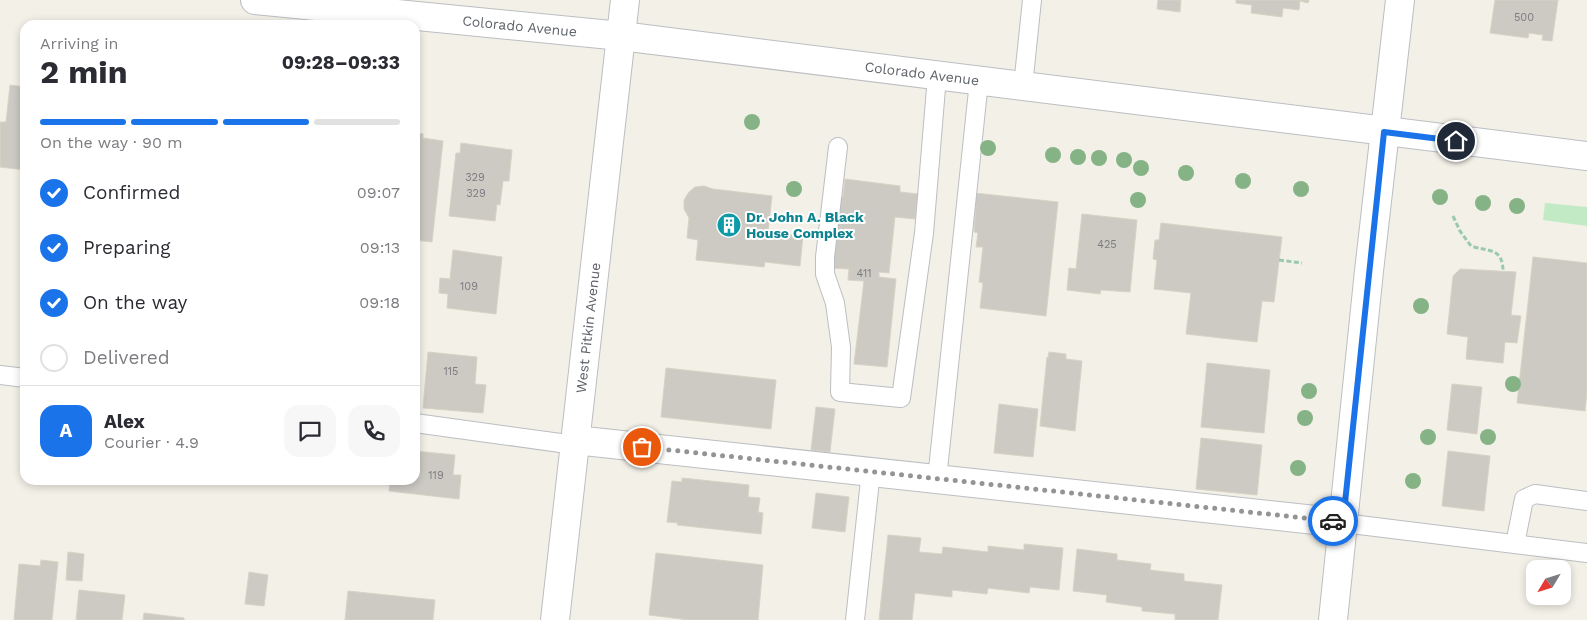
<!DOCTYPE html>
<html lang="en">
<head>
<meta charset="utf-8">
<style>
	body { margin:0; font-family:"Work Sans",sans-serif; background:#f7f7f7; color:#2b2b33; height:100vh; display:flex; flex-direction:column; font-size:19px; white-space:nowrap }
	* { box-sizing:border-box; margin:0 }
	p { font-size:16px; color:#7c7c81 }
	.icon { flex:none; width:28px; height:28px; fill:none; stroke:currentColor; stroke-width:2; stroke-linecap:round; stroke-linejoin:round }
	.map { position:relative; flex:1; overflow:hidden }
	.sheet { position:absolute; left:20px; top:20px; width:400px; height:465px; display:flex; flex-direction:column; background:#fff; border-radius:15px; box-shadow:0 2px 8px #0003 }
	.sheet>* { flex:none }
	.needle { width:32px; rotate:232deg }
	.fabs { position:absolute; left:1526px; top:560px; display:grid; gap:10px }
	.fabs a { display:grid; place-items:center; width:45px; height:45px; border-radius:10px; background:#fff; box-shadow:0 2px 8px #0003; font-size:25px }
	.pin { position:absolute; display:grid; place-items:center; width:42px; height:42px; color:#fff; margin:-21px; border:2px solid #fff; border-radius:50%; box-shadow:0 1px 5px #0007 }
	.courier { position:absolute; display:grid; place-items:center; width:50px; height:50px; margin:-25px; border:4px solid #1a73e8; border-radius:50%; background:#fff; color:#222; box-shadow:0 1px 6px #0007 }
	.headline em { font-style:normal; font-weight:700 }
	.headline div { display:flex; flex-direction:column-reverse }
	.headline { display:flex; align-items:center; justify-content:space-between; height:85px; padding:0 20px }
	h1 { font-size:32px; font-weight:700; line-height:38px }
	.bar { display:grid; grid-template-columns:repeat(4,1fr); gap:8px 5px; align-content:center; height:60px; padding:0 20px }
	.bar i { height:6px; border-radius:4px; background:#e1e1e2 }
	.bar .active { background:#1a73e8 }
	.bar p { grid-column:span 4 }
	.line { display:flex; align-items:center; gap:12px; padding:0 20px; border-top:1px solid #e1e1e2 }
	.line div { flex:1 }
	.round { display:grid; place-items:center; flex:none; width:52px; height:52px; border-radius:15px; background:#f7f7f7 }
	ol { padding:0 20px; list-style:none }
	li { display:flex; align-items:center; gap:15px; height:55px }
	li p { margin-inline-start:auto }
	li .icon { padding:5px; border-radius:50%; background:#1a73e8; color:#fff; stroke-width:4 }
	li:last-child { color:#7c7c81 }
	li i { width:28px; height:28px; border:2px solid #e1e1e2; border-radius:50% }
	.map>svg:first-child { display:block }
	.green { fill:#c2ebc5 }
	.building { fill:#cdcac4; stroke:#d7d3c4 }
	.lines { fill:none; stroke-linecap:round; stroke-linejoin:round }
	.service-casing { stroke:#bbbec3; stroke-width:20 }
	.minor-casing { stroke:#bbbec3; stroke-width:30 }
	.tertiary-casing { stroke:#bbbec3; stroke-width:30 }
	.path { stroke:#99caab; stroke-width:3; stroke-dasharray:5 2.5; stroke-linecap:butt }
	.service { stroke:#fff; stroke-width:18 }
	.minor { stroke:#fff; stroke-width:28 }
	.tertiary { stroke:#fff; stroke-width:28 }
	.tree { fill:#85b386 }
	.done { stroke:#929495; stroke-width:5; stroke-dasharray:0 9 }
	.route { stroke:#1a73e8; stroke-width:6 }
	.labels { text-anchor:middle; dominant-baseline:central; stroke-width:4; stroke-linejoin:round; paint-order:stroke }
	.number-label { font-size:11px; fill:#7a7c80 }
	.street-label { font-size:14px; fill:#5e6269; stroke:#fff }
	.culture-label { font-size:14px; font-weight:bold; fill:#0d838f; stroke:#fff; text-anchor:start }
</style>
</head>
<body>
<div class="map">
<svg width="1587" height="620" viewBox="0 0 1587 620">
	<rect width="100%" height="100%" fill="#f2f0e7"/>
	<path class="green" d="M1545,203L1587,207V226L1543,220Z"/>
	<path class="building" d="M1158,0H1181L1180,12L1157,9Z
		M1236,0H1309L1308,3L1300,1L1299,10L1283,8L1282,17L1251,13L1252,5L1236,3Z
		M1495,0H1558L1552,41L1542,40L1543,35L1529,33L1528,38L1490,33Z
		M10,85L25,87V170L0,167V122H6Z
		M415,133L423,134V138L443,141L432,242L415,240Z
		M461,143L512,150L509,181H503L500,205L497,204L495,221L449,216L456,153H460Z
		M845,179L900,186V192L918,194L915,219L895,217L889,273L879,272V277L896,279L887,367L854,364L864,281L848,280L849,269L830,268L838,196L843,197Z
		M704,186L713,189L772,196L768,232L803,236L800,266L765,262L764,267L696,260L698,240L687,238L689,218L684,209V200L689,192L695,187Z
		M975,193L1058,202L1046,316L980,308L983,283L979,282L983,247H976L978,233L974,232L976,205L974,204Z
		M1082,214L1137,220L1130,292L1101,290L1100,294L1067,290L1069,268L1076,269Z
		M1161,223L1282,237L1274,302L1262,301L1257,342L1186,334L1191,293L1154,289L1157,260L1153,259L1155,240H1159Z
		M453,250L502,257L496,314L447,308L448,294L439,293L440,278L450,279Z
		M1533,257L1587,263V392L1585,411L1517,403Z
		M1460,269L1516,272L1511,315L1521,316L1517,343L1505,342L1503,363L1466,359L1468,337L1447,334L1453,276Z
		M428,352L477,357L475,384L486,385L483,413L423,408Z
		M1049,352L1066,354V359L1082,361L1075,431L1040,426L1047,357L1048,358Z
		M1207,363L1270,370L1264,433L1201,427Z
		M666,368L776,380L771,429L661,417Z
		M1452,384L1482,387L1477,434L1447,430Z
		M999,404L1038,409L1033,457L994,453Z
		M816,407L835,409L830,452L811,450Z
		M1201,438L1262,445L1257,495L1196,489Z
		M415,451L455,455L453,475H461L459,499L389,491L390,480H415Z
		M1448,451L1490,456L1484,511L1442,506Z
		M682,478L749,485L748,497L760,498L758,512L763,513L761,534L677,525L678,523L667,522L672,481L682,482Z
		M816,493L849,497L845,532L812,528Z
		M888,535L921,538L919,552L942,554L943,547L988,552V546L1024,550V544L1063,548L1059,590L1030,587L1029,593L988,588L987,594L952,590V597L915,593L912,620H879Z
		M1077,549L1117,554V560L1151,564L1150,570L1184,574V581L1222,585L1218,620H1175V614L1142,611V607L1106,602L1107,595L1073,591Z
		M68,552L84,554L82,581L66,580Z
		M656,553L763,565L758,620H689L649,615Z
		M41,560L58,562L52,620H14L19,564L40,566Z
		M249,572L268,575L264,606L245,604Z
		M79,590L125,595L122,620H76Z
		M348,591L435,600L433,620H345Z
		M144,613L184,618V620H143Z"/>
	<g class="lines">
		<defs>
			<path id="service" d="M1023,86L1032,0
				M838,147L825,257V274L835,303L841,347L840,392L901,398L924,233L937,76
				M0,375L25,378
				M415,423L575,445
				M937,479L979,81
				M1343,523L1587,553
				M1515,544L1524,499L1535,494L1587,501
				M855,620L871,471"/>
			<g id="minor">
				<path d="M575,440L1343,523"/>
				<path id="s1" d="M555,620L625,0"/>
				<path d="M1333,620L1369,271L1400,0"/>
			</g>
			<g id="tertiary">
				<path id="s2" d="M255,0L621,36L1587,156"/>
			</g>
		</defs>
		<use href="#service" class="service-casing"/>
		<use href="#minor" class="minor-casing"/>
		<use href="#tertiary" class="tertiary-casing"/>
		<path class="path" d="M1453,216L1460,231L1471,246C1489,252 1503,247 1503,272
			M1279,260L1302,263"/>
		<use href="#service" class="service"/>
		<use href="#minor" class="minor"/>
		<use href="#tertiary" class="tertiary"/>
	</g>
	<g class="tree">
		<circle cx="752" cy="122" r="8"/>
		<circle cx="988" cy="148" r="8"/>
		<circle cx="1053" cy="155" r="8"/>
		<circle cx="1078" cy="157" r="8"/>
		<circle cx="1099" cy="158" r="8"/>
		<circle cx="1124" cy="160" r="8"/>
		<circle cx="1141" cy="168" r="8"/>
		<circle cx="1186" cy="173" r="8"/>
		<circle cx="1243" cy="181" r="8"/>
		<circle cx="794" cy="189" r="8"/>
		<circle cx="1301" cy="189" r="8"/>
		<circle cx="1440" cy="197" r="8"/>
		<circle cx="1138" cy="200" r="8"/>
		<circle cx="1483" cy="203" r="8"/>
		<circle cx="1517" cy="206" r="8"/>
		<circle cx="1421" cy="306" r="8"/>
		<circle cx="1513" cy="384" r="8"/>
		<circle cx="1309" cy="391" r="8"/>
		<circle cx="1305" cy="418" r="8"/>
		<circle cx="1428" cy="437" r="8"/>
		<circle cx="1488" cy="437" r="8"/>
		<circle cx="1298" cy="468" r="8"/>
		<circle cx="1413" cy="481" r="8"/>
	</g>
	<g class="lines">
		<path class="done" d="M642,447L1333,521"/>
		<path class="route" d="M1333,521L1343,522L1384,132L1456,141"/>
	</g>
	<defs>
		<symbol id="building-disc" viewBox="-11 -11 22 22"><circle r="9.5" fill="#0f9aa8" stroke="#fff"/><path d="M-4-6H4V6H1V3H-1V6H-4ZM-2.5-4.3h1.7v1.8h-1.7ZM.8-4.3h1.7v1.8H.8ZM-2.5-1h1.7V.8h-1.7ZM.8-1h1.7V.8H.8Z" fill="#fff"/></symbol>
	</defs>
	<g fill-rule="evenodd">
		<use href="#building-disc" x="715" y="211" width="28" height="28"/>
	</g>
	<g class="labels">
		<g class="number-label">
			<text x="1524" y="17">500</text>
			<text x="475" y="177">329</text>
			<text x="476" y="193">329</text>
			<text x="1107" y="244">425</text>
			<text x="864" y="273">411</text>
			<text x="469" y="286">109</text>
			<text x="451" y="371">115</text>
			<text x="436" y="475">119</text>
		</g>
		<g class="street-label">
			<text stroke="none"><textPath href="#s2" startOffset="266">Colorado Avenue</textPath></text>
			<text stroke="none"><textPath href="#s2" startOffset="671">Colorado Avenue</textPath></text>
			<text stroke="none"><textPath href="#s1" startOffset="294">West Pitkin Avenue</textPath></text>
		</g>
		<g class="culture-label">
			<text x="746" y="217">Dr. John A. Black<tspan x="746" dy="16">House Complex</tspan></text>
		</g>
	</g>
</svg>
<div class="fabs">
<a><svg class="needle" viewBox="-14 -14 28 28"><path d="M0-13l5 13h-10z" fill="#e53935"/><path d="M0 13l5-13h-10z" fill="#7c7c81"/></svg></a>
</div>
<div class="pin" style="left:642px;top:447px;background:#ea580c"><svg class="icon" aria-label="bag" viewBox="0 0 24 24"><path d="M5 8h14l-1 12H6zM9 8a3 3 0 0 1 6 0"/></svg></div>
<div class="pin" style="left:1456px;top:141px;background:#1f2937"><svg class="icon" aria-label="home" viewBox="0 0 24 24"><path d="M3 11l9-7 9 7M6 9v11h12V9"/></svg></div>
<div class="courier" style="left:1333px;top:521px"><svg class="icon" aria-label="car" viewBox="0 0 24 24"><path d="M5 17H2v-5l4-1 3-4h7l3 4 3 1v5h-3M9 17h6M6 11h13"/><circle cx="7" cy="17" r="2"/><circle cx="17" cy="17" r="2"/></svg></div>
<section class="sheet">
<div class="headline"><div><h1>2 min</h1><p>Arriving in</p></div><em>09:28–09:33</em></div>
<div class="bar"><i class="active"></i><i class="active"></i><i class="active"></i><i></i><p>On the way · 90 m</p></div>
<ol>
<li><svg class="icon" aria-label="check" viewBox="0 0 24 24"><path d="M5 12l5 5 9-10"/></svg>Confirmed<p>09:07</p></li>
<li><svg class="icon" aria-label="check" viewBox="0 0 24 24"><path d="M5 12l5 5 9-10"/></svg>Preparing<p>09:13</p></li>
<li><svg class="icon" aria-label="check" viewBox="0 0 24 24"><path d="M5 12l5 5 9-10"/></svg>On the way<p>09:18</p></li>
<li><i></i>Delivered</li>
</ol>
<div class="line" style="height:90px"><b class="round" style="background:#1a73e8;color:#fff">A</b><div><b>Alex</b><p>Courier · 4.9</p></div><a class="round"><svg class="icon" aria-label="chat" viewBox="0 0 24 24"><path d="M4 5h16v11H9l-5 4z"/></svg></a><a class="round"><svg class="icon" aria-label="phone" viewBox="0 0 24 24"><path d="M5 4h4l2 5-3 2q2 4 5 5l2-3 5 2v4C11 20 4 13 5 4z"/></svg></a></div>
</section>
</div>
</body>
</html>
